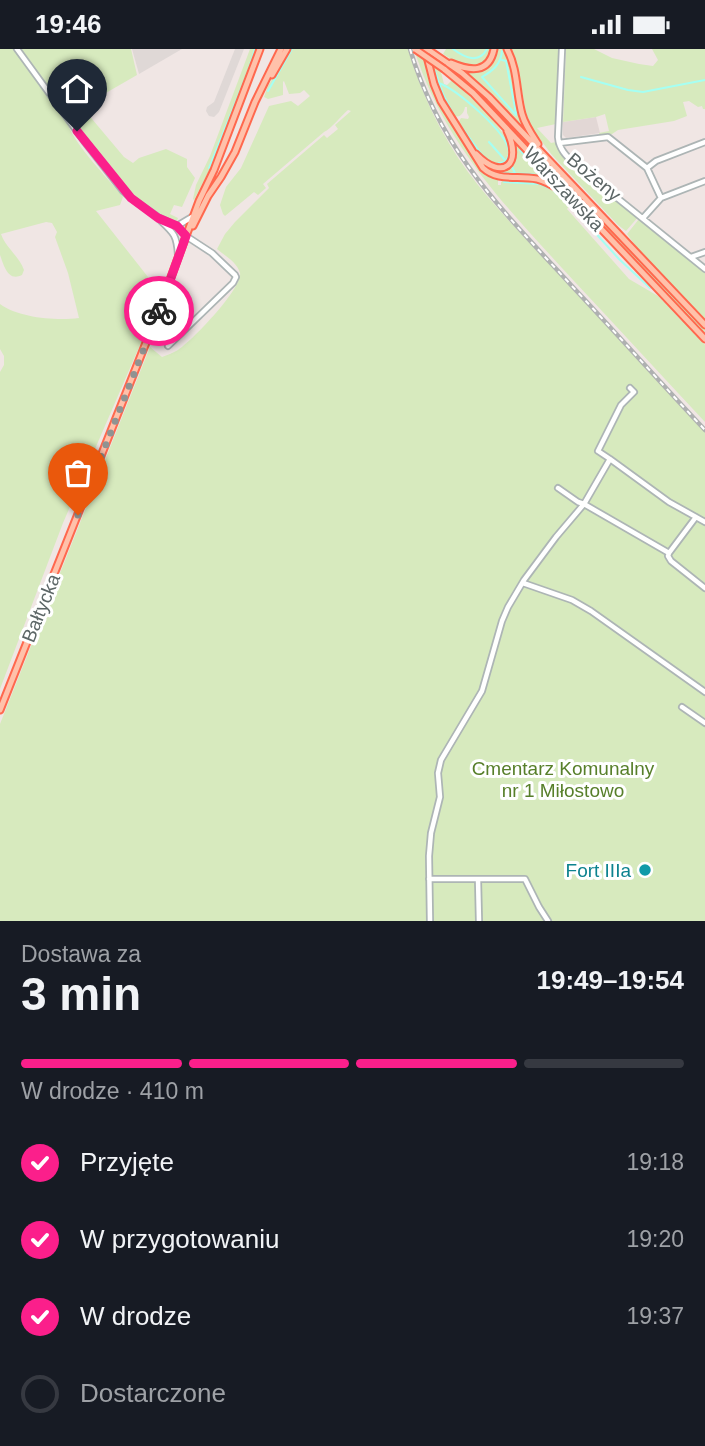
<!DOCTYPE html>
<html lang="pl">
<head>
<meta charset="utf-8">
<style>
	body { margin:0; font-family:Arial,sans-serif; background:#242831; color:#f1f3f6; height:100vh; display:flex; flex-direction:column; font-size:26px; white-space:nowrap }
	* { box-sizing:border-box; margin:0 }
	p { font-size:23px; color:#9ea1a6 }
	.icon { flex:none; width:38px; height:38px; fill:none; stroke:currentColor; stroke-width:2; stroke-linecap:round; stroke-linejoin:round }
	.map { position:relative; height:872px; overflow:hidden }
	.panel { display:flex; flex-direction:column; background:#171b24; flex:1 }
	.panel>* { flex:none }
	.pin { position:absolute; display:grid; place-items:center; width:60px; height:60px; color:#fff; margin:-72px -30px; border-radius:50% 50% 50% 0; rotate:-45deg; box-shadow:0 0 7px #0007 }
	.pin .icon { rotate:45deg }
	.courier { position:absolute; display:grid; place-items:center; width:70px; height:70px; margin:-35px; border:5px solid #fb1f8b; border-radius:50%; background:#fff; color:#222; box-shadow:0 2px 9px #0007 }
	.summary em { font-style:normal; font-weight:700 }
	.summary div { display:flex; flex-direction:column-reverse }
	.summary { display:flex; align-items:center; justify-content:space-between; height:119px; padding:0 21px }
	h1 { font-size:46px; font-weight:700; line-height:52px }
	.bar { display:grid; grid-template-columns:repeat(4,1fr); gap:10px 7px; align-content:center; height:84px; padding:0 21px }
	.bar i { height:9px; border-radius:5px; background:#363941 }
	.bar .active { background:#fb1f8b }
	.bar p { grid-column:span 4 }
	ol { padding:0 21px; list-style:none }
	li { display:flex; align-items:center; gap:21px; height:77px }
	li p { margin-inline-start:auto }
	li .icon { padding:7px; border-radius:50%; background:#fb1f8b; color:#fff; stroke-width:4 }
	li:last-child { color:#9ea1a6 }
	li i { width:38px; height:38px; border:4px solid #363941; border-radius:50% }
	.status { display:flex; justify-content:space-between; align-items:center; height:49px; padding:0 35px; background:#171b24; direction:ltr }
	.status svg { height:19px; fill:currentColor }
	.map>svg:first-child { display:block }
	.industrial { fill:#dfd8d6 }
	.education { fill:#e2d7d5 }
	.green { fill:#d7eabe }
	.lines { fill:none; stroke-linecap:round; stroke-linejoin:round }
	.stream { stroke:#a5fff3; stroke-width:2 }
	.minor-casing { stroke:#adb5b5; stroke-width:8 }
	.major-casing { stroke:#ff684e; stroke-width:9 }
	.minor { stroke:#fff; stroke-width:4.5 }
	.major { stroke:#ffc1aa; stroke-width:5 }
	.rail-casing { stroke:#afb1b1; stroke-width:4.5 }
	.rail { stroke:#fff; stroke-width:2; stroke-dasharray:5; stroke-linecap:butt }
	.major-bridge-casing { stroke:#ff684e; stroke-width:9; stroke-linecap:butt }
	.major-bridge { stroke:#ffc1aa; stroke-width:5 }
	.done { stroke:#909392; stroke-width:7; stroke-dasharray:0 12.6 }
	.route { stroke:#fb1f8b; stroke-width:9 }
	.culture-dot { fill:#0f9aa8; stroke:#fff; stroke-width:2.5 }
	.labels { text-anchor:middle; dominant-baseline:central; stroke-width:6; stroke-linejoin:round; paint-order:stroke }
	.street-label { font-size:19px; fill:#5c6666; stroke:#fff }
	.park-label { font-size:19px; fill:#577f2a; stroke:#fff }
	.culture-label { font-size:19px; fill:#0d838f; stroke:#fff; text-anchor:end }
</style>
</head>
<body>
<div class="status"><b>19:46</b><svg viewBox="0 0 49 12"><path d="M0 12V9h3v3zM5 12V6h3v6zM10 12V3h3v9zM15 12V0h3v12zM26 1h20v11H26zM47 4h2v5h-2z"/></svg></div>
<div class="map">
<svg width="705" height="872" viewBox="0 0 705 872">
	<rect width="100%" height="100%" fill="#f0e6e4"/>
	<path class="industrial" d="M132,0H182L139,25Z
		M235,0H244L219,63L214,68L209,67L206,62L207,58L214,53Z"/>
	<path class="education" d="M596,68L600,84L566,89L563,86V73Z"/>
	<path class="green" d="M0,0H131L137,26L85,56L66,70C72,94 107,128 123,148L120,156L96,162L148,228L153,248L143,289L63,474L0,640V323L4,316V307L0,300V255C19,269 57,272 79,269L68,224L55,188L57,183L52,174L46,173L1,185C6,199 19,207 24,221L22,226C8,233 4,217 0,206Z
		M250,0H257L212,116L194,151L193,150L196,136L210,107Z
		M290,0H408C421,44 441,86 468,123C498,163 534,198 568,234C613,284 659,333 705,383V872H0V675L150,298L162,308C167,306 173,304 178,301C191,293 243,239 240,224C237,213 225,207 217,200L225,185L235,173L269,139L267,135L324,86L327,89L338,80L335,76L351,62L348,61C341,67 331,80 324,83L263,135L266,139L258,146L254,143L225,167L223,165L220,156L226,138L241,119L269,57L291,52L298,57L310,47L304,41L300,44L289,45L284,32L283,33V46L268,50L264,48L268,37Z
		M414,0H423L430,31L437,50L447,68L480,120L487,126L498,130V136H501V133L504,131C537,131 546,131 571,155L567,160L629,230L658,247L682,272L683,270L696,283L705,296V373C661,326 618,279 574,232C508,160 444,96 414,0Z
		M428,0H435L444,35L447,36L452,31L458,36C474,52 500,74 509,95C515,109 502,122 489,113C476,106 463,87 458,74L461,69L468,70L469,68L467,64V58H465C464,65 458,71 452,65L438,39Z
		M446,0H492C484,29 460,16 443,5Z
		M497,0H505L509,10L526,81L493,46L465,22C482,24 494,17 497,0Z
		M512,0H559L556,75L537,79L551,94L556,93L561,103L639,167L626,182L618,176L552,106L533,81L526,64L518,19Z
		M566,0H594L612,9L639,15L653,17L658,11L652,0H705V60H703L702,57L698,58L689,52L683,53L687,67L674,72L618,81L609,87H599V84L609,82L605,65L596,68L563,73Z
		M443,14C488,47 524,89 563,130V132H560L467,34Z
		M87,64L124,108L133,114L139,109L166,100L187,110V118L195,129L182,158L174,156L170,165L178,169L176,174C131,156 103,114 77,75L82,67Z
		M514,93L551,133L535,127L499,126L492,123L481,114C501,129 521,119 514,93Z
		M574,143L705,279V287L573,146Z
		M639,170L705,222V273L641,204L627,185Z"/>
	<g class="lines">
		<path class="stream" d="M453,0C465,9 479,15 487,0
			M502,2C501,16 492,22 482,28L516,66
			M502,11L506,12L516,64
			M435,22L443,45L453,65
			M581,28L628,41L643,43L705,31
			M439,34C457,41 506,82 509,102C510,107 508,107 506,112
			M268,42L292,0
			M460,76L482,106L490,113L496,115L504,113
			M489,93L505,111
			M512,118L515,124
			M209,119L248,22L255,0
			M499,124L531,125L544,128L520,101
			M504,133L540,135L552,140L570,156L619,210L650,239"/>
		<defs>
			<path id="minor" d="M17,0L84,92L123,142L131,149L158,168L177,177L186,187L212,204L235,226L236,228L233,234L168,297
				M562,0L558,88C559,100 566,107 574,114L705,220
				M559,94L608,88L647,119L661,149
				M647,119L656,112L705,93
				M643,169L661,149L705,132
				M161,172C174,184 177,187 178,206
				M177,177L192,168
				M691,208L705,203
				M610,410L598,402L621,356L634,343L630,339
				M558,439L578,453L584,455L669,504
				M696,468L669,504L668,507L671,512L705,539
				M523,534L572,551L591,562L705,643
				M682,658L705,674
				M429,830H525L539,858L548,872
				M478,830L479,872
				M430,872L429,807L431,784L440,748L438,724L441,711L482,642L502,572L508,558L524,531L556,488L584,455L610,410L669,453L705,473"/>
			<path id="major" d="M425,0L434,35L441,52L483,119C498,133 518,126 537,130C546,132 554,137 562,142
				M427,0L462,24L489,48L705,276
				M507,0C518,21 516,43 522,65C525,76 532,86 538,95
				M451,14C470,22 489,25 494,0
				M444,20L473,44L705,290
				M272,26L287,0
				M476,105C503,133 523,115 507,82
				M193,177L208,147L221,128L235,103L255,53L281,0
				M0,661L157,266L199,152L214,121L260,0"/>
		</defs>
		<use href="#minor" class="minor-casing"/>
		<use href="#major" class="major-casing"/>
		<use href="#minor" class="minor"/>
		<use href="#major" class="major"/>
		<defs>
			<path id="rail" d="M410,0C440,101 502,161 571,236C616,284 660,333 705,381"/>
		</defs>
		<use href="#rail" class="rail-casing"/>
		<use href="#rail" class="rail"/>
		<defs>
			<path id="major-bridge" d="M415,0L444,20"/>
		</defs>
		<use href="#major-bridge" class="major-bridge-casing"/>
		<use href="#major-bridge" class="major-bridge"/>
	</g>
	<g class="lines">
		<path class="done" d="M78,466L159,262"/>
		<path class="route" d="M77,82L131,149L158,169L177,177L186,187L159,262"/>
	</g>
	<circle class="culture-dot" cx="645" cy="821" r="7"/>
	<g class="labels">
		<g class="street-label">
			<text transform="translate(594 128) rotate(40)">Bożeny</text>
			<text transform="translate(564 140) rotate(47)">Warszawska</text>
			<text transform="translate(41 559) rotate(-68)">Bałtycka</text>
		</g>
		<g class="park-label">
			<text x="563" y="719">Cmentarz Komunalny<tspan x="563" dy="22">nr 1 Miłostowo</tspan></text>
		</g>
		<g class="culture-label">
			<text x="631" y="821">Fort IIIa</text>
		</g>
	</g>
</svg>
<div class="pin" style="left:78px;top:466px;background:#ea580c"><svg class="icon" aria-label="bag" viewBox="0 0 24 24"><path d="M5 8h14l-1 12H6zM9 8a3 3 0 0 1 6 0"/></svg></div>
<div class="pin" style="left:77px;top:82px;background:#1f2937"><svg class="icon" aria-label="home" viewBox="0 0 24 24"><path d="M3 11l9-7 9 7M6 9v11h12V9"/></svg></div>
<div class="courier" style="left:159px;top:262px"><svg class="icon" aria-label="bike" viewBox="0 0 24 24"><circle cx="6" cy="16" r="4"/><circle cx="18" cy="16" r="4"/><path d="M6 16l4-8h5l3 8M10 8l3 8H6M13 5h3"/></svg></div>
</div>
<section class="panel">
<div class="summary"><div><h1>3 min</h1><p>Dostawa za</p></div><em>19:49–19:54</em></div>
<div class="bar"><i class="active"></i><i class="active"></i><i class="active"></i><i></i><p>W drodze · 410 m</p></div>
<ol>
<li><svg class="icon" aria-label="check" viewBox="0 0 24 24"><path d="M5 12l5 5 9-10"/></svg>Przyjęte<p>19:18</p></li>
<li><svg class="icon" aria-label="check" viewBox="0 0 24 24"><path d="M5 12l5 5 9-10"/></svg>W przygotowaniu<p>19:20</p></li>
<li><svg class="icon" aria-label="check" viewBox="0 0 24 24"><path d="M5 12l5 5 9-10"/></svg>W drodze<p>19:37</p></li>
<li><i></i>Dostarczone</li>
</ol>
</section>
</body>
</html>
